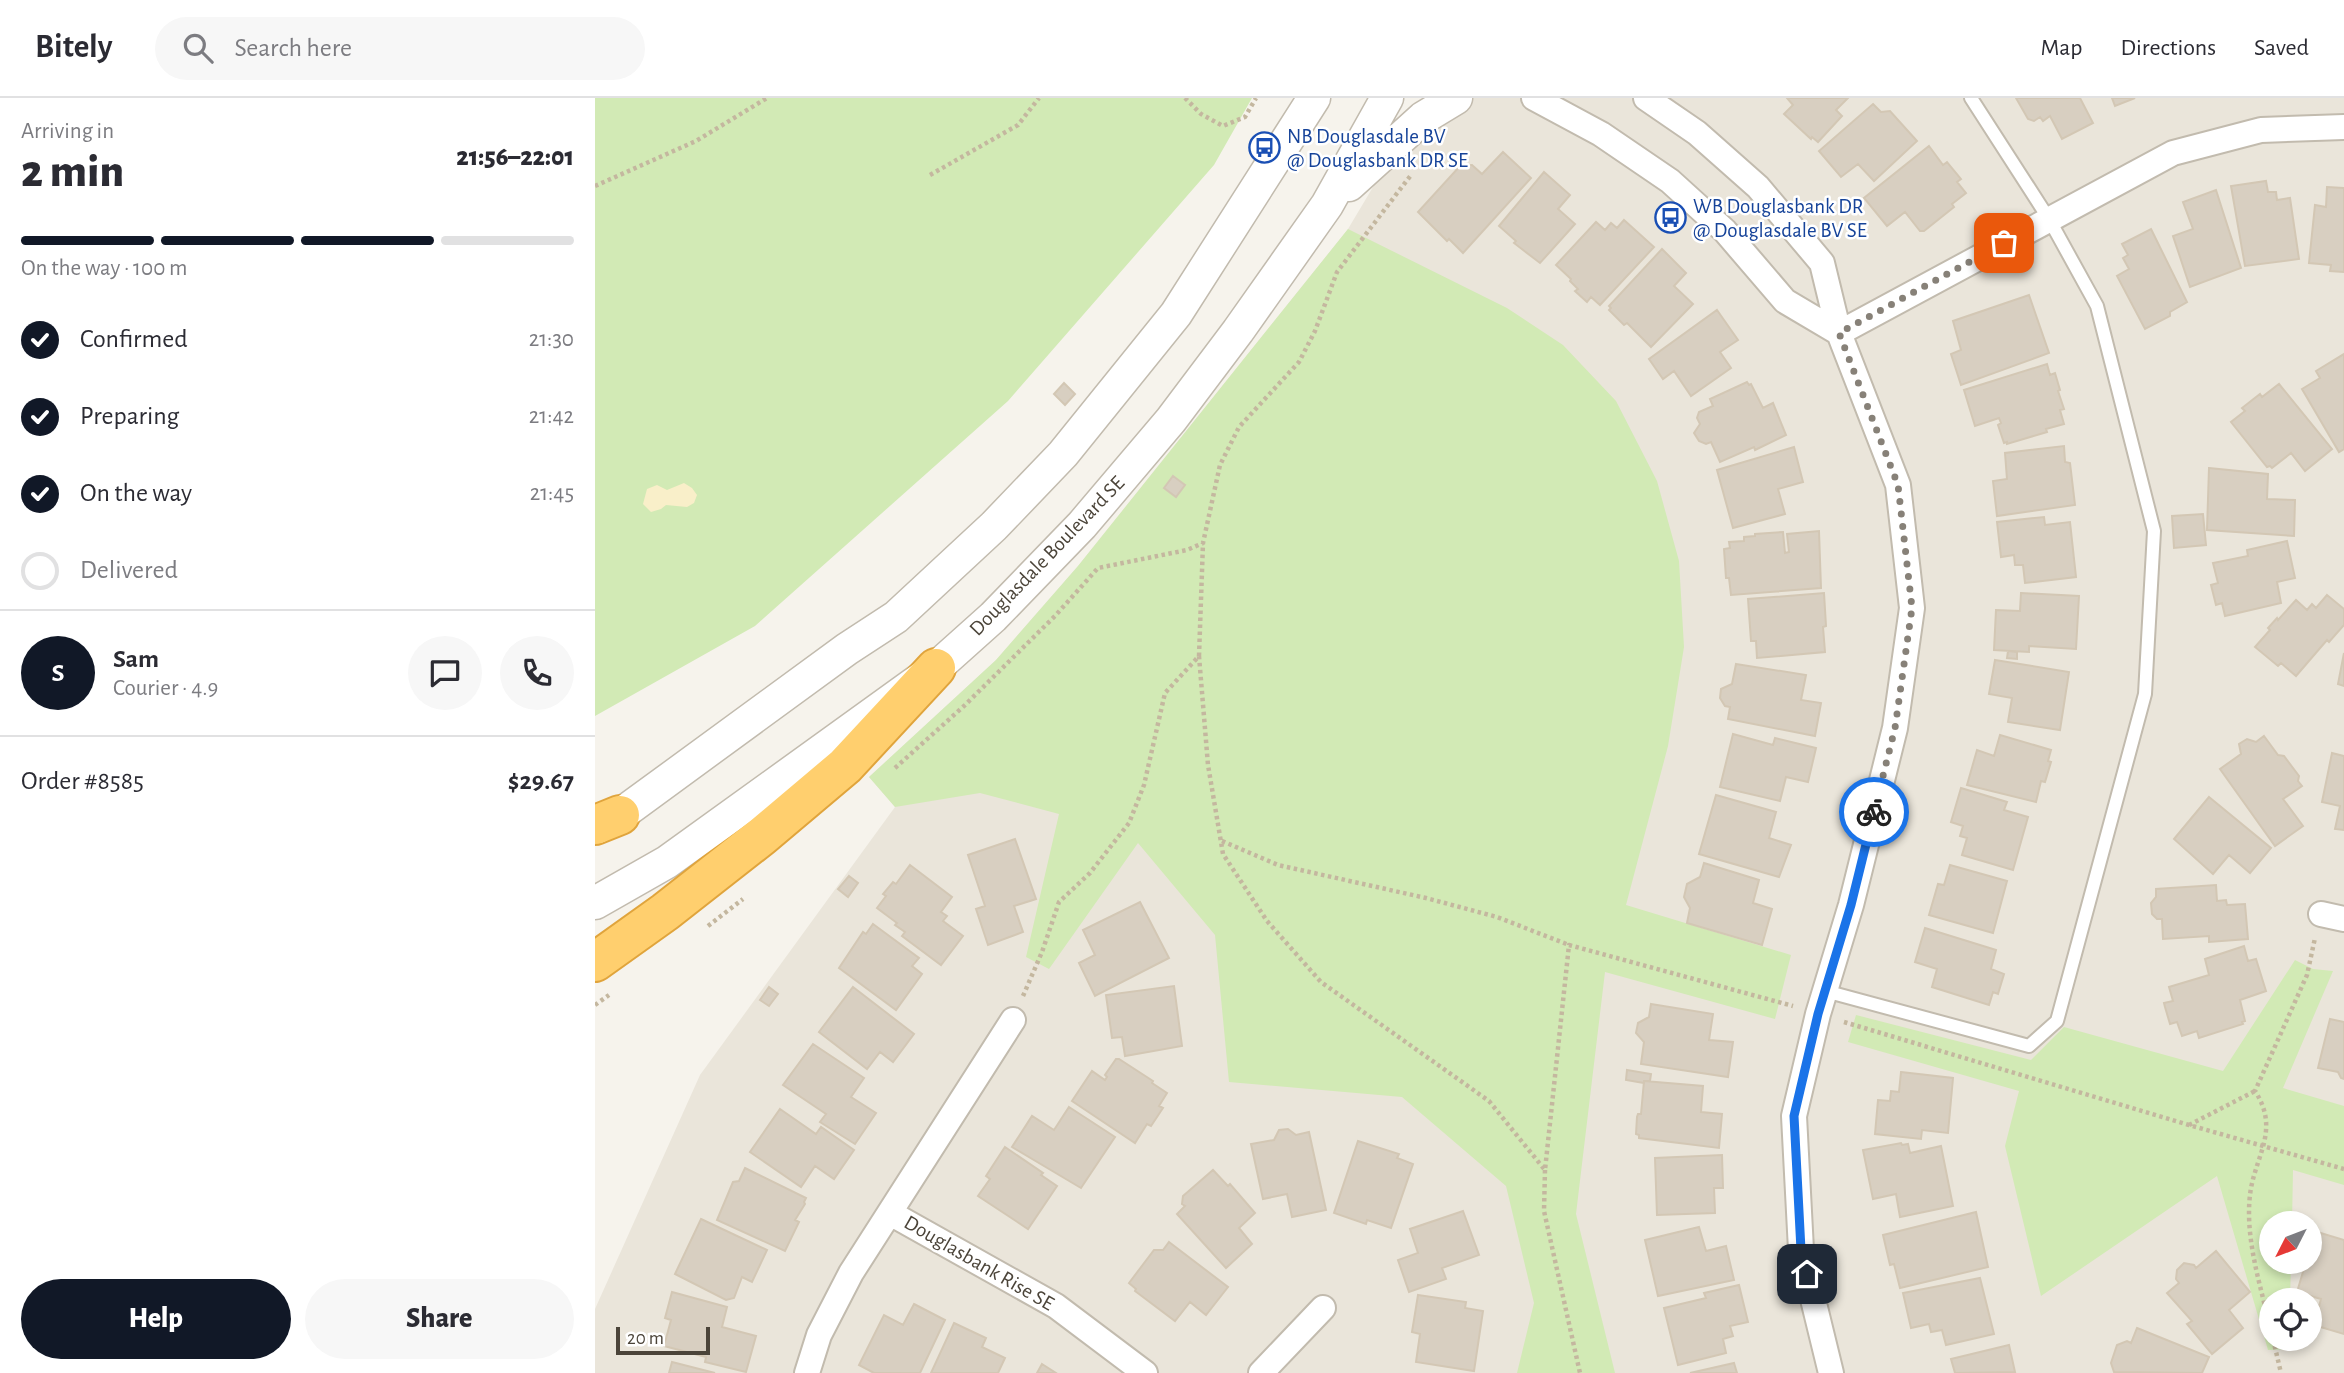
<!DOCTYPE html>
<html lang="en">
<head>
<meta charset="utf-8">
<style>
	body { margin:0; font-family:"Alegreya Sans",sans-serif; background:#f7f7f7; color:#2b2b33; height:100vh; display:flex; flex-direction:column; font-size:26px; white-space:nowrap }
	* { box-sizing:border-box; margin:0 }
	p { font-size:23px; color:#7c7c81 }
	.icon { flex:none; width:38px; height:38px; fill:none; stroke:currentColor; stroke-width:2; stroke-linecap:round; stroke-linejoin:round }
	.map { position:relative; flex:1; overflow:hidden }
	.drawer { display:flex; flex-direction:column; background:#fff; width:595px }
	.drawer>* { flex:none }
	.needle { width:46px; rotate:228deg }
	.fabs { position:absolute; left:1664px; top:1113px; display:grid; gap:14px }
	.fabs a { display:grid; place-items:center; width:63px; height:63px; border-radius:50%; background:#fff; box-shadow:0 4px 10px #0003; font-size:35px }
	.scale { position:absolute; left:21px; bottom:18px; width:94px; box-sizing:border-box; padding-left:7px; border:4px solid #4b4439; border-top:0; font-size:19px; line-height:24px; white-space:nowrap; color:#4b4439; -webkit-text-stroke:5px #fff; paint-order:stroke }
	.pin { position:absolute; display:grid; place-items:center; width:60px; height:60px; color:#fff; margin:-30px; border-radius:14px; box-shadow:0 4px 10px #0006 }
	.courier { position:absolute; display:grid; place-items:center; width:70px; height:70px; margin:-35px; border:5px solid #1a73e8; border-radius:50%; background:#fff; color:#222; box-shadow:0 2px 9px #0007 }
	.head em { font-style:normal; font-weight:800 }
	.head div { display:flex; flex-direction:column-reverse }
	.head { display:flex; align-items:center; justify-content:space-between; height:119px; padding:0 21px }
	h1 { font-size:46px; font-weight:800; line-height:52px }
	.bar { display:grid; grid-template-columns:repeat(4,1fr); gap:10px 7px; align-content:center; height:84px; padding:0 21px }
	.bar i { height:9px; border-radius:5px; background:#e1e1e2 }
	.bar .selected { background:#111827 }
	.bar p { grid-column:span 4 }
	.line { display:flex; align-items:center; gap:18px; padding:0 21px; border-top:2px solid #e1e1e2 }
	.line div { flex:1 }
	.round { display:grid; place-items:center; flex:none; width:74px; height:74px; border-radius:37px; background:#f7f7f7 }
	ol { padding:0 21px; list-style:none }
	li { display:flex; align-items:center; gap:21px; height:77px }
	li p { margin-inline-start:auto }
	li .icon { padding:7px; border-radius:50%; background:#111827; color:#fff; stroke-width:4 }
	li:last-child { color:#7c7c81 }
	li i { width:38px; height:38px; border:4px solid #e1e1e2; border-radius:50% }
	.primary-button { display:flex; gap:14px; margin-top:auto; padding:14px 21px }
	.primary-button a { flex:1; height:80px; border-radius:42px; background:#111827; color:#fff; font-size:28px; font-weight:800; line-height:80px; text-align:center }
	.primary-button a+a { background:#f7f7f7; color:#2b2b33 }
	header { display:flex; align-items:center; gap:42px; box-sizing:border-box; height:98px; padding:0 35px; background:#fff; border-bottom:2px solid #e1e1e2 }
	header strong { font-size:33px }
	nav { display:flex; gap:38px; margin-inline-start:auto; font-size:24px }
	.search { width:490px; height:63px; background:#f7f7f7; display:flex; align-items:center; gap:18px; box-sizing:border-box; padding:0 24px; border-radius:38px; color:#7c7c81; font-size:26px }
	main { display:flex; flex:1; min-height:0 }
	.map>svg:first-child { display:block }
	.residential { fill:#eae5da; fill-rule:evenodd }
	.green { fill:#d2eab5 }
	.sand { fill:#f9efc9 }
	.building { fill:#d8cfc1; stroke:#d3c7b4; stroke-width:2 }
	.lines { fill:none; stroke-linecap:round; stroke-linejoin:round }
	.service-casing { stroke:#c2bbae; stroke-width:16 }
	.minor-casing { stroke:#c2bbae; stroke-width:28 }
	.tertiary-casing { stroke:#c2bbae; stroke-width:35 }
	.motorway-casing { stroke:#e0a43c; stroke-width:42 }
	.path { stroke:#c4b79f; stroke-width:4.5; stroke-dasharray:3.5 3.5; stroke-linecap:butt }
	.service { stroke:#fff; stroke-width:12 }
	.minor { stroke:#fff; stroke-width:24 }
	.tertiary { stroke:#fff; stroke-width:32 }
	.motorway { stroke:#ffcf6e; stroke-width:38 }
	.done { stroke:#878178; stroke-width:7; stroke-dasharray:0 12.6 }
	.route { stroke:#1a73e8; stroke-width:9 }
	.labels { text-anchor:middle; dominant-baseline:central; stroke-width:5; stroke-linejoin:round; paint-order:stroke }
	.transit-label { font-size:21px; fill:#164399; stroke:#fff; text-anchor:start }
	.street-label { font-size:21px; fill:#4b4439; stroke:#fff }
</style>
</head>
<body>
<header>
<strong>Bitely</strong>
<div class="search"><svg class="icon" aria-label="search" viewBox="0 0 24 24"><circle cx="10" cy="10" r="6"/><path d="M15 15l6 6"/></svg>Search here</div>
<nav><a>Map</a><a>Directions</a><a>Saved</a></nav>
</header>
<main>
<section class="drawer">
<div class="head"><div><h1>2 min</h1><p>Arriving in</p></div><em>21:56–22:01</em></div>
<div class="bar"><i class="selected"></i><i class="selected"></i><i class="selected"></i><i></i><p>On the way · 100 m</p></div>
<ol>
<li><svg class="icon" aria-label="check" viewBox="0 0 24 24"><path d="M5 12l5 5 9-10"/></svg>Confirmed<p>21:30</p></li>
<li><svg class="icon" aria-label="check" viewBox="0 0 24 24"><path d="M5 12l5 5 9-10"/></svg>Preparing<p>21:42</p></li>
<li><svg class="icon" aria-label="check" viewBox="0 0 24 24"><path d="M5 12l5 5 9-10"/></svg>On the way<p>21:45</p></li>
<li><i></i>Delivered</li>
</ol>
<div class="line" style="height:126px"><b class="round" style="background:#111827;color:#fff">S</b><div><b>Sam</b><p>Courier · 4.9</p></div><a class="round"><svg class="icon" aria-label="chat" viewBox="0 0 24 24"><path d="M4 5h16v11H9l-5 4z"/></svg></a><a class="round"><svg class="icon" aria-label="phone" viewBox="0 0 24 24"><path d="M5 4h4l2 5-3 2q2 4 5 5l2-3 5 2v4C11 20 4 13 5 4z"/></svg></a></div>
<div class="line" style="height:91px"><div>Order #8585</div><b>$29.67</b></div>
<div class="primary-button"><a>Help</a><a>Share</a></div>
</section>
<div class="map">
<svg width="1749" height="1275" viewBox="0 0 1749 1275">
	<rect width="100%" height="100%" fill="#f6f3ec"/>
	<path class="residential" d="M831,0H1749V1275H0V1211L105,977L300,709L274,679L401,562L483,468L753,131ZM1676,1125H1715V1164H1676ZM1676,1202H1715V1241H1676Z"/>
	<path class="green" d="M0,0H657L619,67L413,303L160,528L0,618Z
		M753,131L912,210L968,247L1021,303L1062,383L1084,463L1089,549L1073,648L1031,807L1196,857L1180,921L1010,874L981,1116L1020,1275H922L939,1205L911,1088L807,999L634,984L620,837L543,745L454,871L431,859L464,716L385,695L300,709L274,679L401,562L483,468Z
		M1700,862L1718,871L1738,873L1688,990L1749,1008V1087L1698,1072L1697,1125H1676V1164H1696L1695,1202H1676V1241H1694V1251L1673,1252L1622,1078L1446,1198L1410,1048L1424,993L1253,944L1261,917L1436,962L1469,929L1628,973Z"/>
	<path class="sand" d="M89,385L97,390L102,397L99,405L92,409L71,407L66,411L56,414L48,406L52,391L62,387L72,392Z"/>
	<path class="building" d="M1192,0H1253L1241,12L1247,18L1223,44L1217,39L1216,41L1189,16L1198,7Z
		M1421,0H1485L1498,25L1467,41L1455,18L1448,23L1445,19L1439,23L1433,21Z
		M1517,0H1540L1520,8Z
		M1278,6L1286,14L1295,13L1322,43L1279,83L1263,66L1246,79L1224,53Z
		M1334,48L1348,67L1352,64L1366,81L1362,84L1371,95L1357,106L1359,109L1329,133H1325L1310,114L1292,128L1269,100Z
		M908,54L936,80L868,155L854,141L852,143L823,114L865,68L877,67L887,76Z
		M949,74L975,97L963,111L980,126L945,165L919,145L921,143L904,128Z
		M1671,83L1673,94H1681L1682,102L1695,100L1704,161L1650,168L1636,88Z
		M1732,89L1749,90V174L1735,173L1736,167L1714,165L1720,107L1731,109Z
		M1621,92L1646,170L1595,189L1578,138L1598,131L1588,104Z
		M1029,122L1059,149L1005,207L996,199L992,204L980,193L983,191L975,183L976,181L961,167L1001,124L1010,132L1016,125L1022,130Z
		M1556,131L1592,204L1575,214V218L1550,231L1522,178L1534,171L1528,160L1533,157L1527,146Z
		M1067,151L1091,175L1079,188L1098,206L1056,249L1032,225L1029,227L1014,212L1016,210L1014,208Z
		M1434,197L1454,255L1366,287L1356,256L1366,252L1358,223Z
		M1122,212L1143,242L1125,254L1136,270L1096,298L1079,273L1068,281L1054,261Z
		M1749,256V351L1744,354L1707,291L1725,280L1721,273Z
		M1452,266L1455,277L1460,275L1465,292L1463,293L1469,311L1465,312L1469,326L1451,331L1452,334L1412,346V344L1409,345L1403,327L1406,325L1404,320L1380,328L1369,292Z
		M1152,284L1154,287L1156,286L1168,310L1178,305L1191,337L1160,352L1159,349L1125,364L1116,344L1111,346L1104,343L1099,335L1105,326L1102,320L1104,314L1118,308L1115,301Z
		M469,285L480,296L470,307L459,296Z
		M1684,286L1737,351L1710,373L1696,355L1677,370L1675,368L1672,369L1636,324L1650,313L1647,310L1665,296L1667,299Z
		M1469,348L1470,364L1475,365L1480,407L1402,418L1398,383L1412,381L1410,355Z
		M1199,349L1208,384L1183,391L1190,416L1138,430L1122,372Z
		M1614,370L1673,376L1672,401L1700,402L1699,438L1612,432Z
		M578,378L590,387L581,399L569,390Z
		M1608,416L1611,447L1579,450L1577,418Z
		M1449,419L1450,427L1475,424L1481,479L1430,485L1428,467H1420L1419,457L1406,459L1402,424Z
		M1224,433L1226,490L1136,497L1134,480H1131L1129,451L1135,450L1134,444L1149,443V439L1160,438V436L1188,434L1190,455L1194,454L1192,436Z
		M1692,443L1700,480L1682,484L1686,505L1630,518L1627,505L1621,507L1616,487L1623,485L1618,465L1653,458L1652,452Z
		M1229,495L1231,528L1228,529L1230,554L1162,560L1161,543H1156L1153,501Z
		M1426,495L1484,498L1481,551L1434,548V554L1399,552L1401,512L1425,513Z
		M1732,497L1749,511V527L1734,544L1732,542L1701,578L1686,565L1683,568L1660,549L1675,532L1673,530L1682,520L1683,522L1701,502L1712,512L1717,506L1721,510Z
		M1413,553L1422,554V561L1412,560Z
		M1749,555V588L1743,586Z
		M1400,562L1474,574L1465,632L1413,624L1417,600L1394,596Z
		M1141,566L1211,577L1206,602L1226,605L1220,638L1133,621L1135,609L1130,608L1125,600L1126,591L1137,586Z
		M1138,636L1178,647L1180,640L1221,650L1213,684L1191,679L1185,703L1125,689Z
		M1405,637L1456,652L1453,663L1456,664L1450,684L1446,683L1441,704L1372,687L1382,652L1399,658Z
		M1669,638L1683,657L1689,658L1704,678L1703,683L1707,688L1688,701L1708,728L1680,748L1625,671L1646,656L1644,646L1652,641L1661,644Z
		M1737,655L1749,658V732L1740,731L1745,708L1727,704Z
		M1366,690L1412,704L1409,712L1433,719L1418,772L1367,757L1372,740L1365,738L1368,728L1356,724Z
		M1121,697L1181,714L1174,740L1196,747L1184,779L1104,756Z
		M1614,699L1676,750L1655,775L1634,757L1618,776L1579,741Z
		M420,741L441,801L419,808L428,834L393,847L381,811L390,808L373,757Z
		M1109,765L1164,782L1158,805L1177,811L1167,847L1092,825L1095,810L1089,799L1092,786L1105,779Z
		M315,767L357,799L346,814L352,818L348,823L368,838L346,867L307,838L310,834L300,827L302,825L282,810L291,798L288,796L298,784L301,786Z
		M1355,767L1412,783L1398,835L1334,817L1343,786L1349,787Z
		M254,778L263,785L253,799L243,791Z
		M1621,787L1622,803L1631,802L1632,807L1650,806L1653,841L1614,844V838L1568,841L1567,821H1562L1557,816L1556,805L1561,799V791Z
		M545,804L574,860L500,898L484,865L500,857L488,832Z
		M278,826L324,860L317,868L327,876L301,912L244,870L268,834L271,836Z
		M1330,830L1401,852L1396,871L1409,876L1403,896L1398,894L1394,907L1337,889L1342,871L1320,864Z
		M1649,848L1653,863L1661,861L1671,893L1645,902L1650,923L1647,924L1648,926L1604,940L1602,933L1587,938L1582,924L1575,926L1570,909L1569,905L1578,903L1574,889L1614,877L1610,861Z
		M579,888L587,948L530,958L527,939L517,940L511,897Z
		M174,889L183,896L174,908L165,902Z
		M258,889L319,936L298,964L285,954L272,971L224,934Z
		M1056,906L1118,916L1114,942L1138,944L1133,979L1046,966L1049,944L1041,935L1043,925L1054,919Z
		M1735,921L1749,924V981L1746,980L1743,974L1723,970Z
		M218,946L269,980L256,999L281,1015L260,1046L225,1024L231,1016L188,987Z
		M521,961H524L558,983L557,985L572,995L564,1008L568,1010L556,1028L552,1026L540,1045L477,1003L497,973L510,982L512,979L510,977Z
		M1032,972L1056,976L1055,983H1049V985L1031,982Z
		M1306,974L1358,980L1353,1035L1327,1032L1326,1041L1280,1036L1283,1002L1295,1003L1296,993L1304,994Z
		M1049,983L1108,988L1106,1014L1127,1016L1124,1050L1044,1040V1037L1041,1036L1042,1019L1043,1016H1046Z
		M474,1009L520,1039L486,1090L417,1049L437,1018L459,1032Z
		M185,1011L221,1036L226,1029L259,1052L239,1081L220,1068L206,1089L155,1054Z
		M693,1031L701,1037L714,1034L731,1112L697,1119L692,1096L668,1101L656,1046L679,1042L684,1032Z
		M763,1043L804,1056L802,1060L818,1066L796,1130L772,1122L771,1126L739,1115Z
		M1306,1045L1307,1047L1313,1046L1315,1055L1346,1048L1358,1108L1305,1119L1301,1096L1278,1101L1268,1052Z
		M410,1049L448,1075L446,1077L462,1088L433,1131L383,1098L395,1081L391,1078Z
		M1127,1057L1128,1090H1119L1120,1115L1062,1117L1060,1060Z
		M150,1070L211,1100L209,1104L210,1106L200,1122L204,1124L190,1153L122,1122L138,1084L144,1083Z
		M618,1072L633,1088L635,1086L660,1115L644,1130L657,1146L631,1170L582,1116L590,1108L587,1106L588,1098Z
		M868,1113L884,1157L847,1170L851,1181L814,1194L803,1162L823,1155L815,1131Z
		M1381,1114L1393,1169L1305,1190L1299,1166L1295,1167L1288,1137Z
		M106,1121L172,1152L157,1184L147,1179L139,1200L131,1202L80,1176Z
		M1104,1129L1111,1153L1131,1148L1139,1182L1063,1198L1050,1142Z
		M1719,1133L1749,1142V1236L1719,1227L1726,1201L1702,1194L1711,1164H1715V1148Z
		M574,1144L633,1189L611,1217L595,1204L580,1223L540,1193L541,1191L534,1185L559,1152H568Z
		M1621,1153L1655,1194L1634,1212L1648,1230L1617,1256L1592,1226L1597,1223L1572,1195L1584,1185L1581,1181L1582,1172L1589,1165L1599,1167L1601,1170Z
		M1385,1180L1399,1236L1351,1247L1347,1232L1336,1234L1334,1226L1316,1230L1308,1195Z
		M1144,1187L1153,1224L1135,1228L1138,1238L1128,1241L1131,1255L1083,1267L1069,1210L1111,1200L1109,1195Z
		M77,1194L132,1209L127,1229L161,1238L151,1274L110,1264L111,1259L69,1248L76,1222L70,1220Z
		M823,1197L871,1204L870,1210L888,1213L879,1273L821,1264L825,1236L817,1234Z
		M319,1206L350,1222L325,1275H279L264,1267L289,1217L308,1227Z
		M359,1225L391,1240L387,1249L410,1260L403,1275H336Z
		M1542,1230L1614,1259L1607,1275L1519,1274L1516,1265L1522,1247L1532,1243L1536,1245Z
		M1414,1247L1420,1274L1360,1275L1356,1261Z
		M77,1264L120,1275H74Z
		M1139,1265L1142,1275H1095Z
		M447,1266L461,1275H442Z"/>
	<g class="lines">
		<defs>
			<path id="service" d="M1230,893L1434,948L1462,923L1550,596L1559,433L1502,208L1454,121L1376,0"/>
			<path id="minor" d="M939,0L1006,36L1075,83L1130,133L1190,203L1244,235
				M1051,0L1102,35L1163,89L1227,165L1244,235L1303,387L1317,510L1300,630L1256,807L1223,916L1199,1018L1206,1152L1236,1275
				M1244,235L1578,55L1666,32L1749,29
				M1726,816L1749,821
				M295,1115L461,1208L550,1275
				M212,1275L224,1237L256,1175L418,922
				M666,1275L728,1210"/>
			<path id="tertiary" d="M754,87L828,20L861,0
				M3,729L25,717L252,551L301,519L399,428L468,356L581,216L719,0
				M0,805L72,764L341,570L398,519L487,427L576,322L643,233L732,107L792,0"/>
			<path id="motorway" d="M0,727L25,717
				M0,864L70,814L167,738L250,668L341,570"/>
		</defs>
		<use href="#service" class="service-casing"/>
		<use href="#minor" class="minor-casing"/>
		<use href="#tertiary" class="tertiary-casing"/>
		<use href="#motorway" class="motorway-casing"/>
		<path class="path" d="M590,0L606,16L628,28L650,19L661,0
			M335,77L423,27L444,0
			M0,88L101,43L172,0
			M604,558L608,445
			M300,670L369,608L460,518L503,470L592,452L608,445L625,367L644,329L704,264L720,233L742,174L816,77
			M627,743L683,767L831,800L902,819L974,847
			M113,828L148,801
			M428,898L447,854L464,804L495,775L534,725L549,687L570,595L604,558L613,667L628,756L672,823L726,884L894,1003L950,1072L974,847L1198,908
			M0,907L14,897
			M1249,924L1594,1027L1749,1071
			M1594,1027L1660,993
			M950,1072L949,1113L985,1275
			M1676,1233C1666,1188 1648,1137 1656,1090C1663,1054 1684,1030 1660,993L1712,877L1720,840
			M1678,1241L1686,1275"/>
		<use href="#service" class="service"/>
		<use href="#minor" class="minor"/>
		<use href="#tertiary" class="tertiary"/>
		<use href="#motorway" class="motorway"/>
	</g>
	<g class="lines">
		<path class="done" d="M1279,714L1300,630L1317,510L1303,387L1244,235L1409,145"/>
		<path class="route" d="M1212,1176L1206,1152L1199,1018L1223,916L1256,807L1279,714"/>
	</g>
	<defs>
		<symbol id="bus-ring" viewBox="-11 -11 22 22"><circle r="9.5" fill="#fff" stroke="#1a4fb4" stroke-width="1.5"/><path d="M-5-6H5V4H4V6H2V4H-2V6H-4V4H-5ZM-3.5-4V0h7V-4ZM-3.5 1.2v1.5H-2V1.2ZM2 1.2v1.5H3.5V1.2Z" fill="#1a4fb4"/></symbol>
	</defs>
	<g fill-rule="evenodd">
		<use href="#bus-ring" x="652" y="32" width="35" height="35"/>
		<use href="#bus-ring" x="1058" y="102" width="35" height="35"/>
	</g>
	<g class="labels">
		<g class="transit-label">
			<text x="692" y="38">NB Douglasdale BV<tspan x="692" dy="24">@ Douglasbank DR SE</tspan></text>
			<text x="1098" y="108">WB Douglasbank DR<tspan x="1098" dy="24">@ Douglasdale BV SE</tspan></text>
		</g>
		<g class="street-label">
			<text transform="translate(452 458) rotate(-46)">Douglasdale Boulevard SE</text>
			<text transform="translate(384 1165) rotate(30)">Douglasbank Rise SE</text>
		</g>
	</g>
</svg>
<div class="fabs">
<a><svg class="needle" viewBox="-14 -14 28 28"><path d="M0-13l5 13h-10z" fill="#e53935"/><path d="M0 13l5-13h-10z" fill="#7c7c81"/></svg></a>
<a><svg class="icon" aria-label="locate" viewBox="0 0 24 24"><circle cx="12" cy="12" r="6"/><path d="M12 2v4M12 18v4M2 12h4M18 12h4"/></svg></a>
</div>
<div class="scale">20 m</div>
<div class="pin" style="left:1409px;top:145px;background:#ea580c"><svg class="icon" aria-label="bag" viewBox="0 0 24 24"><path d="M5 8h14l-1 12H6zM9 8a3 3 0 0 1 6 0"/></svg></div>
<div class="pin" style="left:1212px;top:1176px;background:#1f2937"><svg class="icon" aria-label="home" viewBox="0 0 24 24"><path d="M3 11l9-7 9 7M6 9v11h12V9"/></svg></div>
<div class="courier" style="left:1279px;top:714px"><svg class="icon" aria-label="bike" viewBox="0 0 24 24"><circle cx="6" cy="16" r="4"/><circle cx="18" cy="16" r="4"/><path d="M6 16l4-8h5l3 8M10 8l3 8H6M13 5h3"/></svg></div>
</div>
</main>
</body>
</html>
